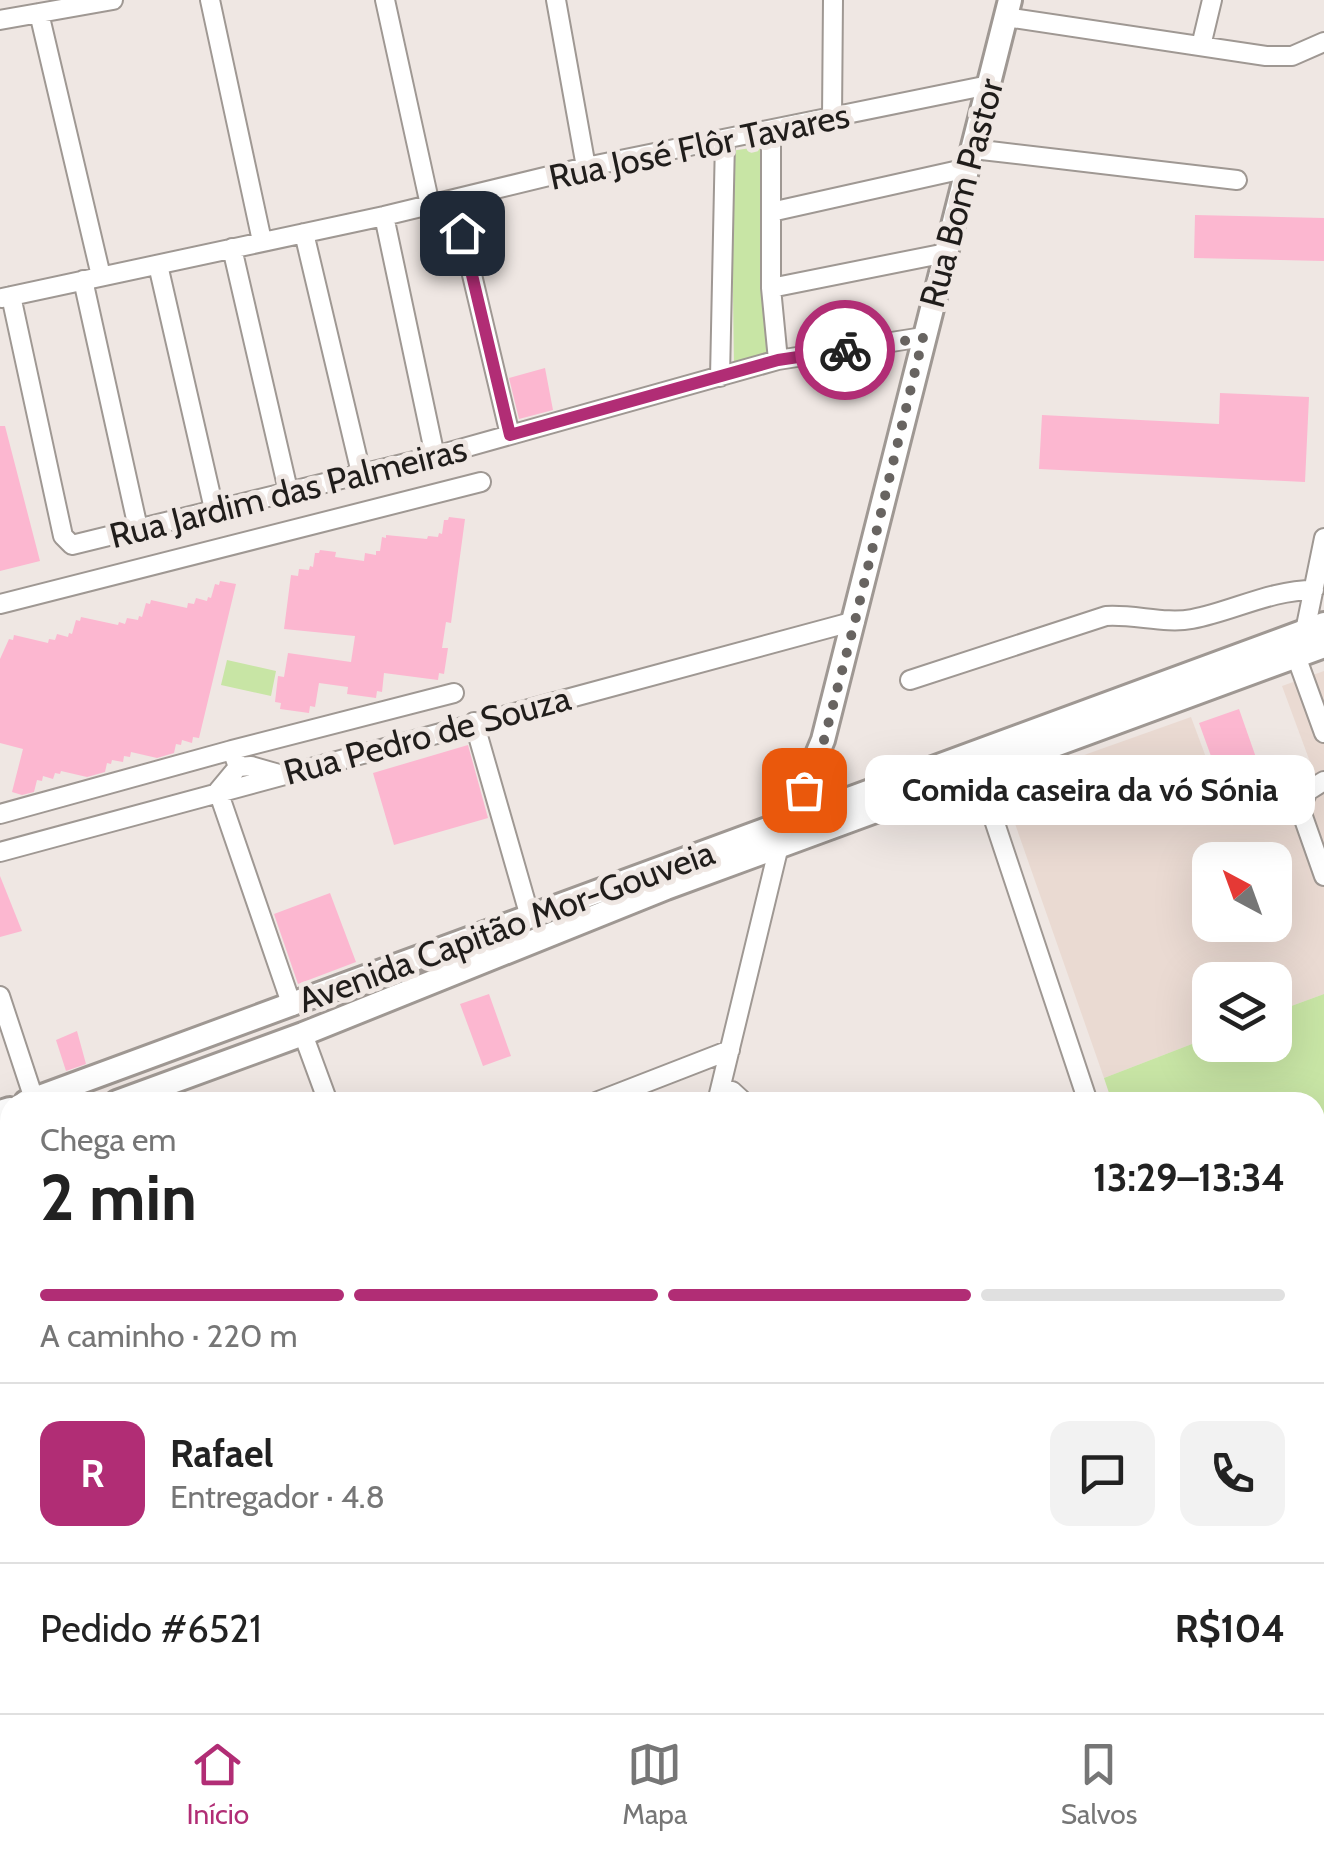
<!DOCTYPE html>
<html lang="pt">
<head>
<meta charset="utf-8">
<style>
	body { margin:0; font-family:Cabin,sans-serif; background:#f2f2f2; color:#222; height:100vh; display:flex; flex-direction:column; font-size:38px; white-space:nowrap }
	* { box-sizing:border-box; margin:0 }
	p { font-size:32px; color:#767676 }
	.icon { flex:none; width:55px; height:55px; fill:none; stroke:currentColor; stroke-width:2; stroke-linecap:round; stroke-linejoin:round }
	.map { position:relative; flex:1; overflow:hidden }
	.drawer { position:absolute; left:0px; top:1092px; width:1325px; height:622px; display:flex; flex-direction:column; background:#fff; border-radius:30px 30px 0 0; box-shadow:0 10px 40px #0002 }
	.drawer>* { flex:none }
	.needle { width:65px; rotate:319deg }
	.buttons { position:absolute; left:1192px; top:842px; display:grid; gap:20px }
	.buttons a { display:grid; place-items:center; width:100px; height:100px; border-radius:20px; background:#fff; box-shadow:0 10px 40px #0002; font-size:50px }
	.pin { position:absolute; display:grid; place-items:center; width:85px; height:85px; color:#fff; margin:-42px; border-radius:20px; box-shadow:0 5px 15px #0006 }
	.courier { position:absolute; display:grid; place-items:center; width:100px; height:100px; margin:-50px; border:8px solid #b12d75; border-radius:50%; background:#fff; color:#222; box-shadow:0 2px 12px #0007 }
	.bubble { position:absolute; height:70px; border-radius:20px; background:#fff; box-shadow:0 10px 40px #0002; font-size:32px; font-weight:700; line-height:70px; text-align:center }
	.overview em { font-style:normal; font-weight:700 }
	.overview div { display:flex; flex-direction:column-reverse }
	.overview { display:flex; align-items:center; justify-content:space-between; height:170px; padding:0 40px }
	h1 { font-size:65px; font-weight:700; line-height:75px }
	.bar { display:grid; grid-template-columns:repeat(4,1fr); gap:15px 10px; align-content:center; height:120px; padding:0 40px }
	.bar i { height:12px; border-radius:8px; background:#e0e0e0 }
	.bar .current { background:#b12d75 }
	.bar p { grid-column:span 4 }
	.line { display:flex; align-items:center; gap:25px; padding:0 40px; border-top:2px solid #e0e0e0 }
	.line div { flex:1 }
	.round { display:grid; place-items:center; flex:none; width:105px; height:105px; border-radius:20px; background:#f2f2f2 }
	.tabs { display:flex; justify-content:space-around; align-items:center; height:140px; border-top:2px solid #e0e0e0; background:#fff; font-size:28px; color:#767676 }
	.tabs a { display:grid; justify-items:center; gap:5px }
	.tabs .current { color:#b12d75 }
	.map>svg:first-child { display:block }
	.built { fill:#eadad2; fill-rule:evenodd }
	.green { fill:#c8e5a5 }
	.building { fill:#fcb7d0 }
	.lines { fill:none; stroke-linecap:round; stroke-linejoin:round }
	.minor-casing { stroke:#9f9893; stroke-width:22 }
	.major-casing { stroke:#9f9893; stroke-width:28 }
	.path { stroke:#a19b98; stroke-width:2.5; stroke-dasharray:10 5; stroke-linecap:butt }
	.minor { stroke:#fff; stroke-width:18 }
	.major { stroke:#fff; stroke-width:22 }
	.done { stroke:#686461; stroke-width:10; stroke-dasharray:0 18 }
	.route { stroke:#b12d75; stroke-width:12 }
	.labels { text-anchor:middle; dominant-baseline:central; stroke-width:10; stroke-linejoin:round; paint-order:stroke }
	.street-label { font-size:35px; fill:#201d1b; stroke:#efe7e3 }
</style>
</head>
<body>
<div class="map">
<svg width="1324" height="1713" viewBox="0 0 1324 1713">
	<rect width="100%" height="100%" fill="#efe7e3"/>
	<path class="built" d="M1324,671V994L1275,1012V980H1210V1037L1104,1078L1005,795L1011,781L1191,717L1223,803L1313,770L1282,686ZM1210,860H1275V925H1210Z"/>
	<path class="green" d="M764,146L767,359L734,367L731,151Z
		M227,660L276,671L271,696L221,685Z
		M1324,994V1333L1315,1336V1102H1112L1104,1078L1210,1037V1045H1275V1012Z"/>
	<path class="building" d="M1195,215L1324,218V261L1194,258Z
		M545,368L553,410L519,419L509,378Z
		M1220,393L1309,397L1305,482L1039,469L1042,415L1219,424Z
		M0,426H5L40,561L0,571Z
		M449,517L465,519L451,623L446,622L442,648H448L444,674L439,673L438,680L384,673L382,692L377,691L376,698L347,694L348,687L319,683L315,707L310,706L309,713L280,709L281,703L275,702L278,676L284,677L288,653L351,662L355,636L284,629L291,575L298,576L299,569L309,570L310,566L313,567L315,553H319L320,550L336,552L335,557L364,561L365,553L376,555V551H380L382,537L386,538V535L427,539L428,536L438,537L439,533L442,534L444,520H448Z
		M220,581L236,584L199,738L193,737L192,743L182,740L181,745L176,744L174,753L157,758L131,752L130,757L124,756L123,762L112,760L111,764L107,763L105,772L87,777L61,771L60,774L55,773L53,779L43,776L42,781L37,780L34,792L22,795L12,792L23,749L0,743V659L9,639L13,640L14,635L48,643L49,639L55,640L57,634L68,637L69,633L72,634L76,620L80,621L81,617L118,625L119,622L125,624L127,618L138,620L139,616L142,617L146,603L150,604L151,600L187,608L188,603L194,604L196,598L207,601L208,597L211,598L215,584L219,585Z
		M1239,709L1259,766L1220,781L1199,723Z
		M468,745L488,818L394,845L373,773Z
		M791,778L782,800L771,804L765,780Z
		M0,876L22,931L0,937Z
		M330,893L356,962L298,984L274,914Z
		M489,994L511,1056L483,1066L460,1004Z
		M77,1031L86,1064L66,1071L56,1040Z"/>
	<g class="lines">
		<defs>
			<path id="minor" d="M210,0L262,241
				M385,0L430,205
				M556,0L586,167
				M39,13L101,276
				M1006,17L1266,56H1292L1324,42
				M0,20L113,0
				M1201,46L1212,0
				M832,118L833,0
				M771,131V288L778,360
				M973,149L1237,180
				M454,199L510,435
				M771,212L968,168
				M384,216L435,456
				M304,233L361,473
				M232,248L288,490
				M158,265L214,509
				M83,280L138,528
				M771,288L946,253
				M11,296L63,536L72,545L435,456L778,360L923,337
				M2,298L384,216L586,167L989,85
				M720,377L725,140
				M0,604L481,482
				M1305,631L1324,538
				M1296,656L1324,733
				M910,680L1106,616C1134,614 1165,624 1192,619C1234,611 1270,590 1314,590
				M474,722L530,917
				M232,750L454,693
				M984,769V790L1088,1102
				M279,774L251,766L238,767L218,791L292,1006
				M1324,781L1308,791L1300,808L1324,876
				M0,814L232,750L238,767
				M0,852L855,621
				M0,996L34,1099
				M303,1034L328,1102
				M722,1088L732,1091L744,1102
				M596,1102L730,1050
				M717,1102L779,846
				M0,1328L10,1325
				M1315,1626L1324,1630
				M1315,1651L1324,1648
				M0,1678L10,1676
				M92,1705L93,1713
				M883,1705L892,1713
				M1103,1705L1107,1713
				M1299,1705L1300,1713
				M380,1713L383,1705
				M488,1713L490,1705
				M577,1713L579,1705
				M728,1713L729,1705"/>
			<path id="major" d="M786,829L823,740L1010,0
				M26,1102L1324,624
				M117,1102L303,1034L666,888L1324,646
				M0,1112L10,1109
				M0,1146L10,1142"/>
		</defs>
		<use href="#minor" class="minor-casing"/>
		<use href="#major" class="major-casing"/>
		<path class="path" d="M0,1629L10,1628"/>
		<use href="#minor" class="minor"/>
		<use href="#major" class="major"/>
	</g>
	<g class="lines">
		<path class="done" d="M804,790L824,740L855,621L923,338L845,350"/>
		<path class="route" d="M462,233L510,435L778,360L845,350"/>
	</g>
	<g class="labels">
		<g class="street-label">
			<text transform="translate(699 146) rotate(-12)">Rua José Flôr Tavares</text>
			<text transform="translate(961 193) rotate(-75)">Rua Bom Pastor</text>
			<text transform="translate(288 492) rotate(-14)">Rua Jardim das Palmeiras</text>
			<text transform="translate(427 735) rotate(-15)">Rua Pedro de Souza</text>
			<text transform="translate(506 926) rotate(-20)">Avenida Capitão Mor-Gouveia</text>
		</g>
	</g>
</svg>
<div class="buttons">
<a><svg class="needle" viewBox="-14 -14 28 28"><path d="M0-13l5 13h-10z" fill="#e53935"/><path d="M0 13l5-13h-10z" fill="#767676"/></svg></a>
<a><svg class="icon" aria-label="layers" viewBox="0 0 24 24"><path d="M12 4l9 5-9 5-9-5zM3 14l9 5 9-5"/></svg></a>
</div>
<div class="pin" style="left:804px;top:790px;background:#ea580c"><svg class="icon" aria-label="bag" viewBox="0 0 24 24"><path d="M5 8h14l-1 12H6zM9 8a3 3 0 0 1 6 0"/></svg></div>
<div class="pin" style="left:462px;top:233px;background:#1f2937"><svg class="icon" aria-label="home" viewBox="0 0 24 24"><path d="M3 11l9-7 9 7M6 9v11h12V9"/></svg></div>
<div class="courier" style="left:845px;top:350px"><svg class="icon" aria-label="bike" viewBox="0 0 24 24"><circle cx="6" cy="16" r="4"/><circle cx="18" cy="16" r="4"/><path d="M6 16l4-8h5l3 8M10 8l3 8H6M13 5h3"/></svg></div>
<div class="bubble" style="left:865px;top:755px;width:450px">Comida caseira da vó Sónia</div>
<section class="drawer">
<div class="overview"><div><h1>2 min</h1><p>Chega em</p></div><em>13:29–13:34</em></div>
<div class="bar"><i class="current"></i><i class="current"></i><i class="current"></i><i></i><p>A caminho · 220 m</p></div>
<div class="line" style="height:180px"><b class="round" style="background:#b12d75;color:#fff">R</b><div><b>Rafael</b><p>Entregador · 4.8</p></div><a class="round"><svg class="icon" aria-label="chat" viewBox="0 0 24 24"><path d="M4 5h16v11H9l-5 4z"/></svg></a><a class="round"><svg class="icon" aria-label="phone" viewBox="0 0 24 24"><path d="M5 4h4l2 5-3 2q2 4 5 5l2-3 5 2v4C11 20 4 13 5 4z"/></svg></a></div>
<div class="line" style="height:130px"><div>Pedido #6521</div><b>R$104</b></div>
</section>
</div>
<nav class="tabs">
<a class="current"><svg class="icon" aria-label="home" viewBox="0 0 24 24"><path d="M3 11l9-7 9 7M6 9v11h12V9"/></svg>Início</a>
<a><svg class="icon" aria-label="map" viewBox="0 0 24 24"><path d="M3 6l6-2 6 2 6-2v14l-6 2-6-2-6 2zM9 4v14M15 6v14"/></svg>Mapa</a>
<a><svg class="icon" aria-label="saved" viewBox="0 0 24 24"><path d="M7 4h10v16l-5-4-5 4z"/></svg>Salvos</a>
</nav>
</body>
</html>
